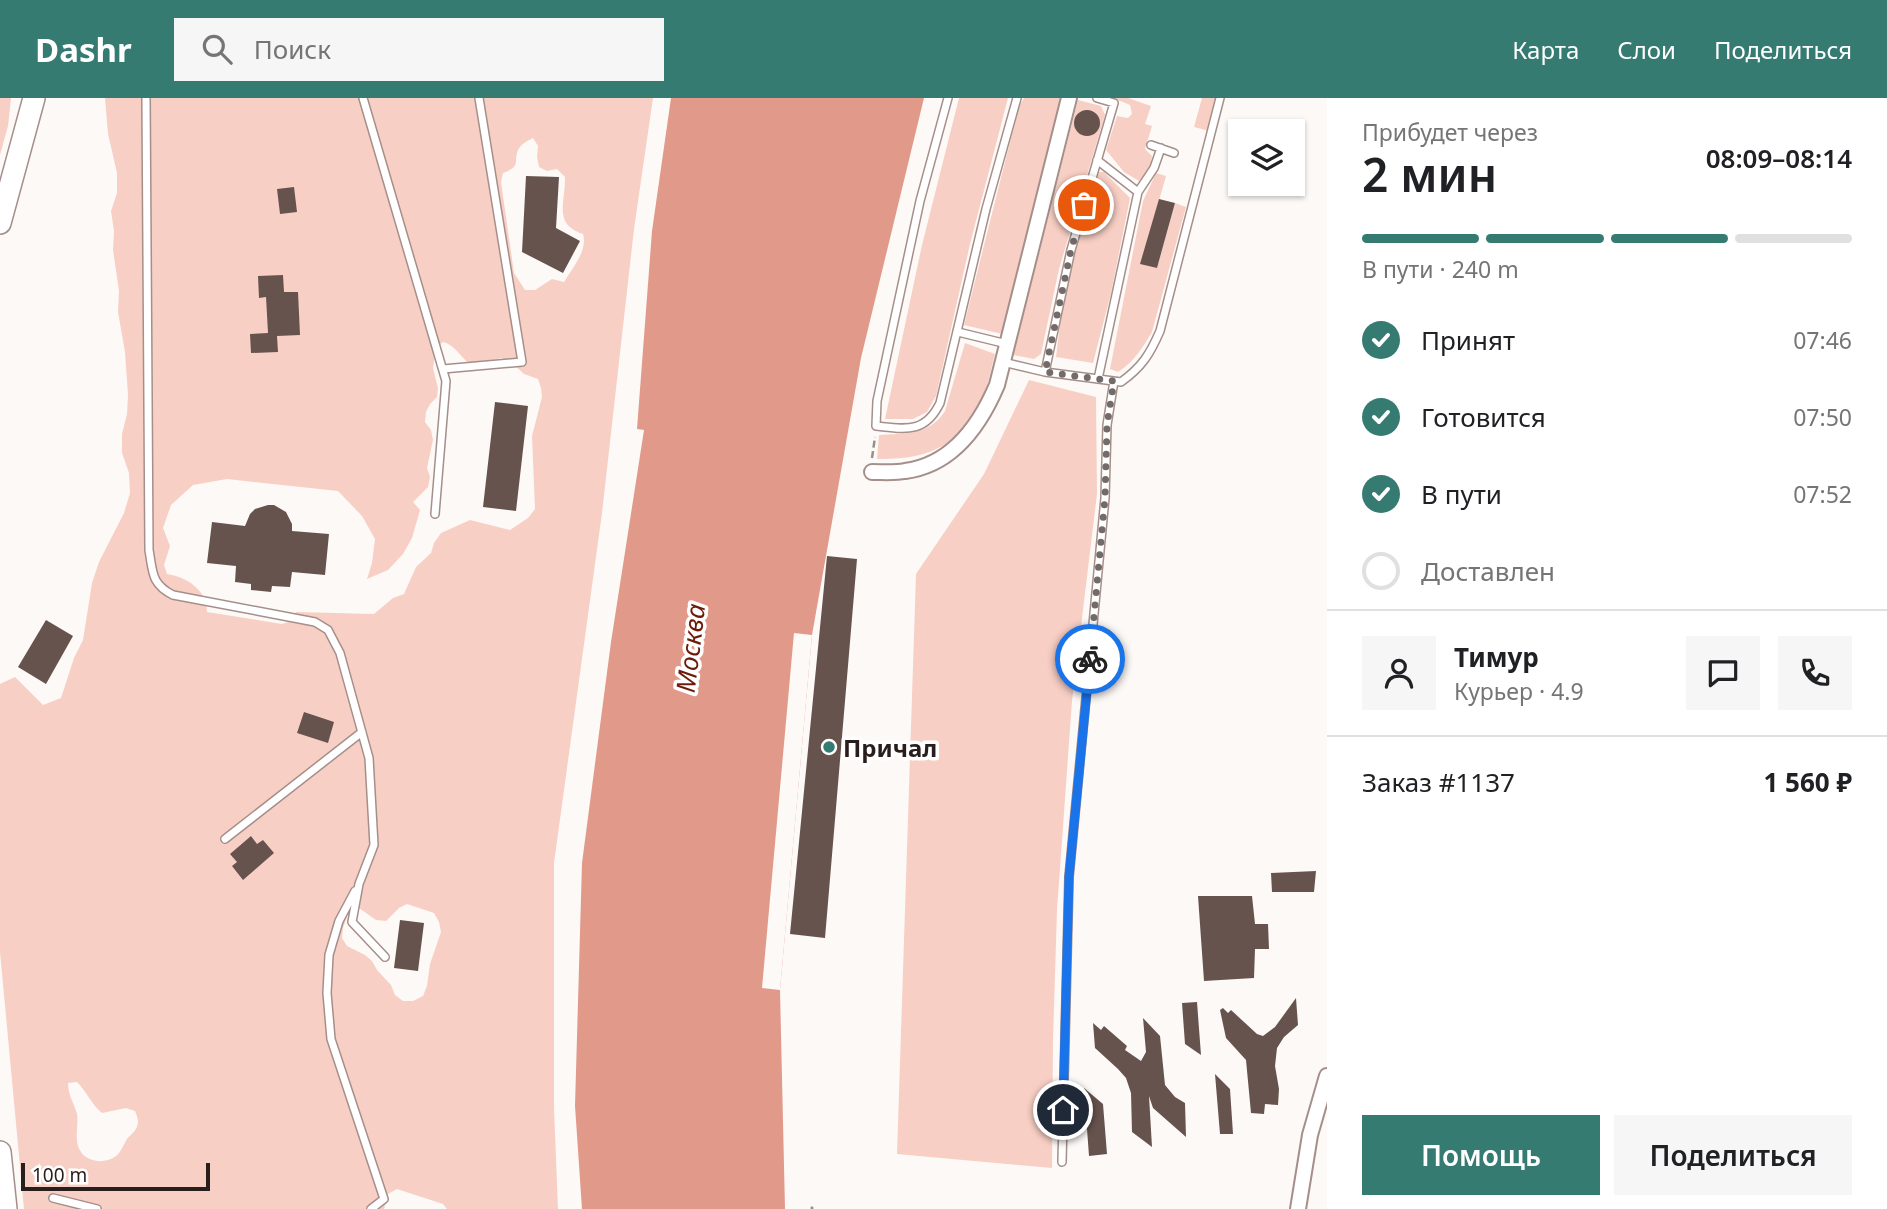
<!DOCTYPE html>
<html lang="ru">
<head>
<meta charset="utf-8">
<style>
	body { margin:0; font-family:"Noto Sans",sans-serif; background:#f6f6f6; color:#202124; height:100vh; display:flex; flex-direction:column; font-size:26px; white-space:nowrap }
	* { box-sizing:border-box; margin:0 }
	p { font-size:23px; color:#757577 }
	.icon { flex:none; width:38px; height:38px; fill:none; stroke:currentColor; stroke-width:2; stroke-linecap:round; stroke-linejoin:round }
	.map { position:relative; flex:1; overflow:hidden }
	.side { display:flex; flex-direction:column; background:#fff; width:560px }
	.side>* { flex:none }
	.buttons { position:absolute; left:1228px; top:21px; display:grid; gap:14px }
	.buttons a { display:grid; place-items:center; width:77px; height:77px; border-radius:0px; background:#fff; box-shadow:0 2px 5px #0004; font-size:35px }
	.scale { position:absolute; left:21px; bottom:18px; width:189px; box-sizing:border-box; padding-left:7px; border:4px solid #281f1d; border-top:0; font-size:19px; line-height:24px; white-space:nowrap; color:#281f1d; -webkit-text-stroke:5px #fff; paint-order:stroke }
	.pin { position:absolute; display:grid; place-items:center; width:60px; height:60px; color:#fff; margin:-30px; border:4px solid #fff; border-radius:50%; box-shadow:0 2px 7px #0007 }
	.courier { position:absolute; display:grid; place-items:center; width:70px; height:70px; margin:-35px; border:5px solid #1a73e8; border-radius:50%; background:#fff; color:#222; box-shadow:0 2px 9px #0007 }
	.summary em { font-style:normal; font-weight:600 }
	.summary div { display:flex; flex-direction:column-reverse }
	.summary { display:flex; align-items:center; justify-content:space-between; height:119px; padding:0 35px }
	h1 { font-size:46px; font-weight:600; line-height:52px }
	.bar { display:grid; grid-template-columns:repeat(4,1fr); gap:10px 7px; align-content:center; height:84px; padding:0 35px }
	.bar i { height:9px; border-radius:5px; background:#e0e0e0 }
	.bar .current { background:#357b72 }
	.bar p { grid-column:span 4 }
	.line { display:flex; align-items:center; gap:18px; padding:0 35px; border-top:2px solid #e0e0e0 }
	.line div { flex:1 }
	.round { display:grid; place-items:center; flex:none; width:74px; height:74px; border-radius:0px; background:#f6f6f6 }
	ol { padding:0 35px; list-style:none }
	li { display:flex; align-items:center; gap:21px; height:77px }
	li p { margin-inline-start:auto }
	li .icon { padding:7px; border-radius:50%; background:#357b72; color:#fff; stroke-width:4 }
	li:last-child { color:#757577 }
	li i { width:38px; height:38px; border:4px solid #e0e0e0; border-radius:50% }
	.action { display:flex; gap:14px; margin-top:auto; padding:14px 35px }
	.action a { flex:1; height:80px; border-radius:0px; background:#357b72; color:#fff; font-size:28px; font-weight:600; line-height:80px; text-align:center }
	.action a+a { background:#f6f6f6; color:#202124 }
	header { display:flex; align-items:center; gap:42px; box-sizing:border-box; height:98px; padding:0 35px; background:#357b72; color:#fff }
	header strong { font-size:33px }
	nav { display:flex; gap:38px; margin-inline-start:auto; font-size:24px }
	.search { width:490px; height:63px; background:#f6f6f6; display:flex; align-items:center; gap:18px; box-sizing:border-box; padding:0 24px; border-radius:0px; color:#757577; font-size:26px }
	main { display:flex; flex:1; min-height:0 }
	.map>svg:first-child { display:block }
	.green { fill:#f8cfc5; fill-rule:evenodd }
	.water { fill:#e19a8a }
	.pier { fill:#fdf9f7 }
	.building { fill:#66534e }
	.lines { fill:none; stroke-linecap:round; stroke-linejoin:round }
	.lane-casing { stroke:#a58f8a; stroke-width:10 }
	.street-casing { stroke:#a58f8a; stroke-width:18 }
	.secondary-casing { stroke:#a58f8a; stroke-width:24 }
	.path { stroke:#958f8d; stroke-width:2.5; stroke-dasharray:7 3.5; stroke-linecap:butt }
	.lane { stroke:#fff; stroke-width:7 }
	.street { stroke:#fff; stroke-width:14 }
	.secondary { stroke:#fff; stroke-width:21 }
	.done { stroke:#736b69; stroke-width:7; stroke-dasharray:0 12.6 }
	.route { stroke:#1a73e8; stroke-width:9 }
	.poi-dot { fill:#357b72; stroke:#fff; stroke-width:2.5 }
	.labels { text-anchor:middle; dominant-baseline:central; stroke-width:7; stroke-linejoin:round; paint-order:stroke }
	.poi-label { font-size:24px; font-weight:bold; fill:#281f1d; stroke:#fff; text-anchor:start }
	.water-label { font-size:26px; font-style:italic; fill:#6d1a09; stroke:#fff }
</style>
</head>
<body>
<header>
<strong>Dashr</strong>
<div class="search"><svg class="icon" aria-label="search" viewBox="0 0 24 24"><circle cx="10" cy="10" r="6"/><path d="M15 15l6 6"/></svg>Поиск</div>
<nav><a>Карта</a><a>Слои</a><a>Поделиться</a></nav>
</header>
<main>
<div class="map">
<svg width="1327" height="1111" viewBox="0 0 1327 1111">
	<rect width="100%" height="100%" fill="#fdf9f7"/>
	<path class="green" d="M0,0H11L8,28L0,57Z
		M105,0H653L634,131L602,415L554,765V1010L558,1111H447L443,1106L397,1091L388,1096L384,1111H24L0,854V586L15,579L43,607L61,600L74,560L83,542L92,485L99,464L124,415L130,395L129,375L122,355V336L127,316L128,297L125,254L118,214L119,193L113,152L114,133L111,113L117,95V75L108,36ZM533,40L538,48L537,59L539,69L547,73L557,71L565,79C566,103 552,126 583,136C588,152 572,171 564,184L552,181L535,192H525L514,175L501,84L503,75C522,68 513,64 518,52C521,46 527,43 533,40ZM443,244C457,248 460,260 473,268L501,260L510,263L524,276L538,281L541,290L542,299L532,338L535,411L528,420L510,432L470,422L441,435L434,445L431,455L416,469L404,496L393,500L374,516L296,514L291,523L282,526L207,514C207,492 187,479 167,476L164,467L170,448L163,430L171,407L193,387L227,381L338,393L362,418L375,441L372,465L367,481L388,472L403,456L412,440L420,412L413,404L428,389L430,379L427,370L433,342L431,332L425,324L426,314L430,306L437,299L438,290L433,270L436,250ZM407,806L434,815L439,824L441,834L430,866L427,888L423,898L413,903H403L395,897L391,887L377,872L372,863L365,857L347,848L342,840L343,830L350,811L359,810L376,822L386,823L399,810ZM77,984C87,994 91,1006 102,1015L126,1010L135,1013C136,1015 138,1021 138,1023C138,1032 132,1035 127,1041C124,1046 122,1051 119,1055C110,1066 89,1066 81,1054C73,1043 79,1028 77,1016C74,1005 68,997 68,985Z
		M959,0H1008L970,146L936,298L927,314L913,321H885L922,147Z
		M1024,0H1061L1002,236L964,227L1019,8Z
		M1113,0H1128L1151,8L1145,26L1152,28L1145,51L1152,58L1150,71L1139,83L1124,74L1106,52L1117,18L1128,20L1132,16L1130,7Z
		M1202,0H1216L1209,33L1194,29Z
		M1078,2L1101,8L1105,17L1059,171L1041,256L1034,261L1013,257Z
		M1099,74H1104L1130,100L1111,195L1093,265L1056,259L1061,218L1075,151Z
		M1156,75L1166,78L1141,166L1157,170L1175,105L1186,109L1152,234C1143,249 1134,264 1118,274L1110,271L1143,103Z
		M965,245L995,256C991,270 989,285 983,299C961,348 928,362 877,361L879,337C905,335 929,338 945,313Z
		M1029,282L1096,299L1097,396L1072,603L1057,812L1053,942L1052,1070L897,1056L916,476L984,376Z"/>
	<path class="water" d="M671,0H924L861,260L812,537L780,892L785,1111H582L575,1008L582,765L611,544L644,332L637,331L652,133Z"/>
	<path class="pier" d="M794,535L812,537L780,892L762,890Z"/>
	<path class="building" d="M1074 25a13 13 0 1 1 26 0a13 13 0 1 1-26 0Z
		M526,78L559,79L556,130L580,143L563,175L522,154Z
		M294,89L297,114L280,116L277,91Z
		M1159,101L1175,105L1157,170L1140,166Z
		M283,177L284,194H298L300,237L277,238L278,254L251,255L250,236L268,235L266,199L259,200L258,178Z
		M495,304L528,308L516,413L483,409Z
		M268,407H274L286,414L292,426V433L329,436L325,477L292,474L290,489L272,488L271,494L251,492V486L235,484L236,468L207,465L212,424L245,428L250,416L255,411Z
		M827,458L857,461L825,840L790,836Z
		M46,522L73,538L46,586L18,569Z
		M304,614L334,624L328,645L297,635Z
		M251,738L257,746L263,742L274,755L243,782L232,768L237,764L230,756Z
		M1316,773L1314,794H1272L1271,775Z
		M1198,798H1252L1255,826H1268L1269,851H1255L1254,880L1204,883Z
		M400,822L424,825L418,873L394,870Z
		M1296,900L1298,927L1284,939L1277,950L1275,968L1279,991L1278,1007L1265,1006L1264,1016L1251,1015L1246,962L1226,940L1220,912L1223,910L1228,915L1231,912L1257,936L1263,938L1275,929Z
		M1197,904L1201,957L1185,946L1182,905Z
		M1143,920L1160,938L1165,987L1175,999L1185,1005L1186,1039L1153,1010L1149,998L1152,1049L1132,1034L1131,995L1126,980L1118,971L1095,950L1093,925L1101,932L1104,928L1127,948L1125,952L1141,963L1146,954Z
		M1215,976L1230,991L1233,1036H1220Z
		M1084,990L1103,1006L1107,1056L1089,1058Z"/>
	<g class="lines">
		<defs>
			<path id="lane" d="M146,0L149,452C153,474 151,486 173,497L315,524L328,532L340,555L369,660L374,747L359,786L352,824L385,859
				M363,0L446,283L435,416
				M948,0L920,103L877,303L876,328C905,331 925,336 940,305L986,111L1017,0
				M1151,47L1174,55
				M1097,62L1138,94L1098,281
				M1138,94L1154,70L1161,50
				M958,234L1007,246
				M1003,264L1045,274L1121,284C1142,269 1150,256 1160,233L1220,0
				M443,271L522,264L479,0
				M1045,274L1071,152L1114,5L1097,0
				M225,741L362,634
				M355,793L339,823L329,857L327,895L331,941L384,1101L371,1111
				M1062,1064L1069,779L1105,400L1107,327L1114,283
				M53,1100L97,1111"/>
			<path id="street" d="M872,374C883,374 895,375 905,373C952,367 980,327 997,287L1069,0
				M1298,1111L1310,1037L1327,978"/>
			<path id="secondary" d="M0,125L34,0
				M0,1054L6,1111"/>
		</defs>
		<use href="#lane" class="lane-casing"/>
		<use href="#street" class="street-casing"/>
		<use href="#secondary" class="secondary-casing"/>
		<path class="path" d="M872,360L875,339
			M811,1109L813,1111"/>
		<use href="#lane" class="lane"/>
		<use href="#street" class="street"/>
		<use href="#secondary" class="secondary"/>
	</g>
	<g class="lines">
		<path class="done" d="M1084,107L1071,152L1045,274L1114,283L1107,327L1105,400L1090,561"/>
		<path class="route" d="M1063,1012L1069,779L1090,561"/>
	</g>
	<circle class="poi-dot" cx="829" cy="649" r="7"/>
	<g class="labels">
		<g class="poi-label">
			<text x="843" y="649">Причал</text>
		</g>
		<g class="water-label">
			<text transform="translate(690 550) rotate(-83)">Москва</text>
		</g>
	</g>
</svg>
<div class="buttons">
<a><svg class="icon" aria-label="layers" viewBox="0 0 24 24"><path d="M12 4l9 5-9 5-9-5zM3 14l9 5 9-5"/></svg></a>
</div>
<div class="scale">100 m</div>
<div class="pin" style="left:1084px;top:107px;background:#ea580c"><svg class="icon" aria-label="bag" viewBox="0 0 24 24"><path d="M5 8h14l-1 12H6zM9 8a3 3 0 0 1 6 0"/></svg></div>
<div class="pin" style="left:1063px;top:1012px;background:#1f2937"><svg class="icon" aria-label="home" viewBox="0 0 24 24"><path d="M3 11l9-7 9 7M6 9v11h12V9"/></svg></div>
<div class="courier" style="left:1090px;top:561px"><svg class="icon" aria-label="bike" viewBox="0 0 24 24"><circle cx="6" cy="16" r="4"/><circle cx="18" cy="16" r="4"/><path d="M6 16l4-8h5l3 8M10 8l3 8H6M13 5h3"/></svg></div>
</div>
<section class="side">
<div class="summary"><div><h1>2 мин</h1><p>Прибудет через</p></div><em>08:09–08:14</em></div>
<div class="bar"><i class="current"></i><i class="current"></i><i class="current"></i><i></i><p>В пути · 240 m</p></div>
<ol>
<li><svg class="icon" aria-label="check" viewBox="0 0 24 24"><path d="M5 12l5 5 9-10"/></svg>Принят<p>07:46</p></li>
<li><svg class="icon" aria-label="check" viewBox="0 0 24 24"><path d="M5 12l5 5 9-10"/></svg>Готовится<p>07:50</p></li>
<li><svg class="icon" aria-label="check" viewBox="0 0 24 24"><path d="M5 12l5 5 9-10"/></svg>В пути<p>07:52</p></li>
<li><i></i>Доставлен</li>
</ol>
<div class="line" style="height:126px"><a class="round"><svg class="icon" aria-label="person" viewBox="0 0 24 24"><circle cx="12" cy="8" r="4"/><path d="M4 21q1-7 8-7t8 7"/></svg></a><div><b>Тимур</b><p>Курьер · 4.9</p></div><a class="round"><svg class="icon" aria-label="chat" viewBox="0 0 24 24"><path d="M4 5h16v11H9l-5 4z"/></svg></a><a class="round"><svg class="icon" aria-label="phone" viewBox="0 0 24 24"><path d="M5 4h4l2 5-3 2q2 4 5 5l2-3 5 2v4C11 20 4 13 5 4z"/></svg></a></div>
<div class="line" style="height:91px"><div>Заказ #1137</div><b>1 560 ₽</b></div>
<div class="action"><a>Помощь</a><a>Поделиться</a></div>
</section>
</main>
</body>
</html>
